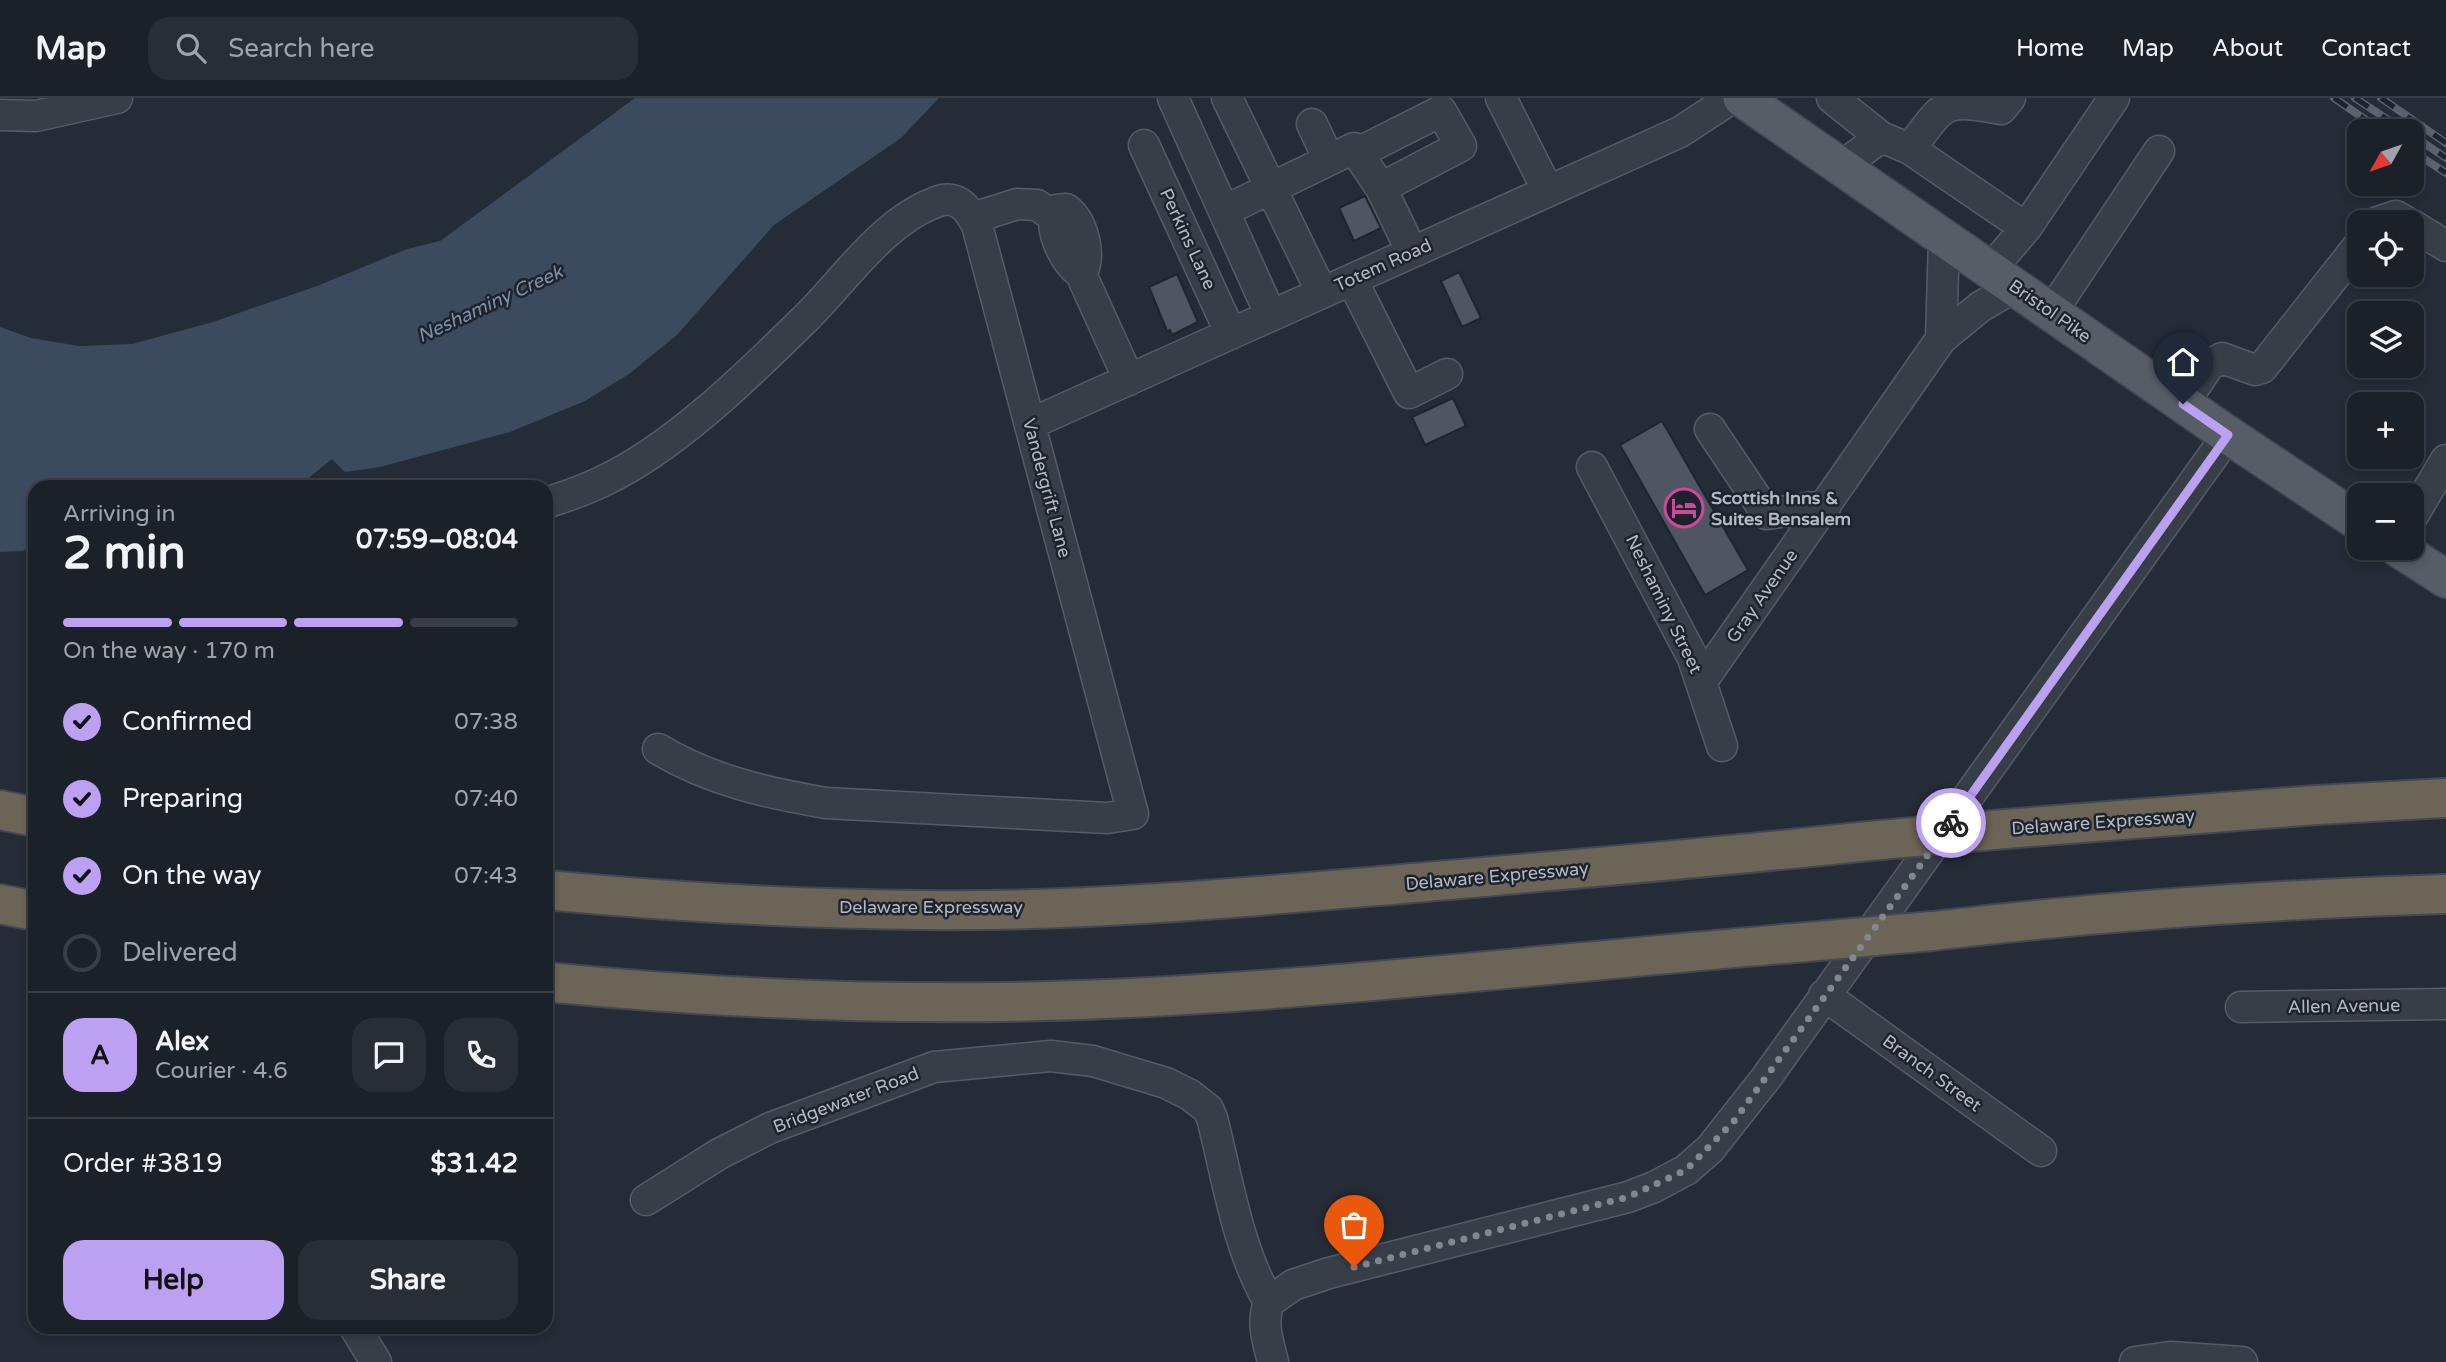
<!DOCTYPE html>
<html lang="en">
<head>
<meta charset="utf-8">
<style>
	body { margin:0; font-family:"Varela Round",sans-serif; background:#282e35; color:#f1f3f6; height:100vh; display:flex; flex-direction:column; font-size:26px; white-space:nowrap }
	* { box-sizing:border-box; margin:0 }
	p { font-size:23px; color:#a0a3a8 }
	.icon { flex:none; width:38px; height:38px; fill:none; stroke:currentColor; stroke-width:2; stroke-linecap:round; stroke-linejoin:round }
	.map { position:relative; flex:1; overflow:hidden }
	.side { position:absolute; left:28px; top:382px; width:525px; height:854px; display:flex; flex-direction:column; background:#1b2129; border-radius:21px; box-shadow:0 4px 10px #0003,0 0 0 2px #393e46 }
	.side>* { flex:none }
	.needle { width:46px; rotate:230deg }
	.fabs { position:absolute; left:2347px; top:21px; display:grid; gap:14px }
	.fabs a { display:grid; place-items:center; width:77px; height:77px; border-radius:14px; background:#1b2129; box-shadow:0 4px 10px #0003,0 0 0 2px #393e46; font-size:35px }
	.pin { position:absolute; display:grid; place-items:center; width:60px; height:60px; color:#fff; margin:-72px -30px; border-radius:50% 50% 50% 0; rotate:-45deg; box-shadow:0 0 7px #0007 }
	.pin .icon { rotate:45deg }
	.courier { position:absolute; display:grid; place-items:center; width:70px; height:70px; margin:-35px; border:5px solid #bca0f2; border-radius:50%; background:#fff; color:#222; box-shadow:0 2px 9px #0007 }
	.headline em { font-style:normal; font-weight:800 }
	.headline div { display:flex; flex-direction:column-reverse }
	.headline { display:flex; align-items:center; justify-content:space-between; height:119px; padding:0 35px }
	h1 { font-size:46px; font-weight:800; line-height:52px }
	.bar { display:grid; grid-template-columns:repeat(4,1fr); gap:10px 7px; align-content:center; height:84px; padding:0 35px }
	.bar i { height:9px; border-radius:5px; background:#393e46 }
	.bar .selected { background:#bca0f2 }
	.bar p { grid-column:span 4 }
	.line { display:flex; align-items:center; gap:18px; padding:0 35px; border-top:2px solid #393e46 }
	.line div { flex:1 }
	.round { display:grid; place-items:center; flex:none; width:74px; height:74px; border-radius:21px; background:#282e35 }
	ol { padding:0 35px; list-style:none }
	li { display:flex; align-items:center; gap:21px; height:77px }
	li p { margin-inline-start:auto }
	li .icon { padding:7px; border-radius:50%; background:#bca0f2; color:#111; stroke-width:4 }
	li:last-child { color:#a0a3a8 }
	li i { width:38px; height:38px; border:4px solid #393e46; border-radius:50% }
	.action { display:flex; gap:14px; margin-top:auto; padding:14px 35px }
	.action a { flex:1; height:80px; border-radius:21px; background:#bca0f2; color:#111; font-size:28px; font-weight:800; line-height:80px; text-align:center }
	.action a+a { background:#282e35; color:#f1f3f6 }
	header { display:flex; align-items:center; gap:42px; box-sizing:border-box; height:98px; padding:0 35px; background:#1b2129; border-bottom:2px solid #393e46 }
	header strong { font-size:33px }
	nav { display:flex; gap:38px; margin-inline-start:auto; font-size:24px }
	.search { width:490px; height:63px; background:#282e35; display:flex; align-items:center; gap:18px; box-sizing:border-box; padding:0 24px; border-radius:21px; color:#a0a3a8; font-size:26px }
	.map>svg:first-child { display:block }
	.water { fill:#3c4a5e }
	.building { fill:#4d5662; stroke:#1f252e; stroke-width:2 }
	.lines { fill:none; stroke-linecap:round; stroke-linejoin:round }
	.minor-casing { stroke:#565c65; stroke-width:33 }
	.major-casing { stroke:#414750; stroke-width:40 }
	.highway-casing { stroke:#434952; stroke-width:42 }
	.minor { stroke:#383e47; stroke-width:30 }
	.major { stroke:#565d67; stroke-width:37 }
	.highway { stroke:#6c6456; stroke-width:38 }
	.rail-casing { stroke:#5a626e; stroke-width:8 }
	.rail { stroke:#1d232c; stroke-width:5; stroke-dasharray:16; stroke-linecap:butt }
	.highway-bridge-casing { stroke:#434952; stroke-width:42; stroke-linecap:butt }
	.highway-bridge { stroke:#6c6456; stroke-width:38 }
	.done { stroke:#818892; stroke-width:7; stroke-dasharray:0 12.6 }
	.route { stroke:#bca0f2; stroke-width:9 }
	.labels { text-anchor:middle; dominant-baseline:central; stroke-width:5; stroke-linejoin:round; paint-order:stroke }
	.street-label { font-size:18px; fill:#b3b9c3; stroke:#1d232c }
	.poi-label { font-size:18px; font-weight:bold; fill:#b3b9c3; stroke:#1d232c; text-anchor:start }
	.water-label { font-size:19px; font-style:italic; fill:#7e90a8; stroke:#1d232c }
</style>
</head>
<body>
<header>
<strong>Map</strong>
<div class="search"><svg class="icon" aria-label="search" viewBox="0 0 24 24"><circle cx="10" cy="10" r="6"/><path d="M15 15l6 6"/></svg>Search here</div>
<nav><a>Home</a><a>Map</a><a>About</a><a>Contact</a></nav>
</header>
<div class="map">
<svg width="2446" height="1264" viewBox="0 0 2446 1264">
	<rect width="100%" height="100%" fill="#242c37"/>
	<path class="water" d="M635,0H939L901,40L774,127L677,237L629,276L585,303L510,334L380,369L345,374L332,361L305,383L282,388H35V444L23,453L0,454V229L31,240L79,248L132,246L213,224L317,188L407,151L440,143Z"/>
	<path class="building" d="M1365,98L1381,130L1354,143L1339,110Z
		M1459,174L1481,220L1462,229L1441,183Z
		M1177,176L1198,224L1172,237L1170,232L1167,233L1149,189Z
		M1453,300L1466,328L1425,347L1412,319Z
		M1662,323L1748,472L1705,497L1620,347Z"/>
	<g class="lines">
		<defs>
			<path id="minor" d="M1173,0L1271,218
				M1227,0L1322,195
				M1501,0L1548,93
				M1832,0L1881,39
				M0,17L36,18L117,0
				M1312,26L1329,62
				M1144,47L1231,236
				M1910,51C1945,5 1941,0 2001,11L2010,0
				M1358,55L1441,13L1461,48L1381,90
				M1841,69L1881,39L1910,51L2026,130L1990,172
				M1224,113L1354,50L1381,90L1412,154
				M973,120L1017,106L1037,107L1054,119
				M2378,124L2396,118L2406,124
				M2412,127L2446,148
				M2026,130L2114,0
				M1081,176C1092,158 1083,123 1066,111L1056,112C1049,133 1064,163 1081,176L1129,282
				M1352,182L1409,295L1447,276
				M2051,215L2159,53
				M1941,241L1944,140
				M2183,306L2209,267L2222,260L2255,272L2262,270L2359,147
				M1030,326L1680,34L1732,0
				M1710,331L1767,416L1826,407
				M1592,369L1693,560L1722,648
				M546,405C564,399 583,393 601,384C673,351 748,277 805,221C845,182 882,124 936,104C957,96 968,110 977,127L1133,716L1107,720L826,705C766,695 710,682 658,651
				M2412,419L2446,362
				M1702,583L1941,241L1980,209L2014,189
				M1824,897L2041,1053
				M2241,909L2446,906
				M646,1102L719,1056L770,1030L934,969L1051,958L1093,963L1166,985L1190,997L1208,1011L1212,1020C1228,1082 1237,1149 1269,1204C1261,1225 1268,1243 1273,1264
				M1269,1204L1293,1187L1329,1175L1628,1099L1654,1089L1686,1072L1710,1051L1766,980L2228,337
				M354,1228L376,1264
				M2135,1264L2170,1259L2242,1264"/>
			<path id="major" d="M1742,0L2228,337L2359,424
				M2398,450L2446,481"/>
			<path id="highway" d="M0,712L35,719
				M2005,731L2316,707L2446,700
				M546,792C672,804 799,811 925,812C1079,814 1238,800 1391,787C1550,773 1710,760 1869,743
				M0,806L35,813
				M1933,833C2104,813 2275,801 2446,796
				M546,884C751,904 962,910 1168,898C1377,886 1586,862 1795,845"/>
		</defs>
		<use href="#minor" class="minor-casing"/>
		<use href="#major" class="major-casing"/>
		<use href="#highway" class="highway-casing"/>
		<use href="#minor" class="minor"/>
		<use href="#major" class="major"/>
		<use href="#highway" class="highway"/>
		<defs>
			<path id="rail" d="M2334,0L2382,33
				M2355,0L2405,33
				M2381,0L2446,45
				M2412,37L2446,60
				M2412,53L2446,75"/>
		</defs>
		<use href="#rail" class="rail-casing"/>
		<use href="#rail" class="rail"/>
		<defs>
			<path id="highway-bridge" d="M1869,743L2005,731
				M1795,845L1933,833"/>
		</defs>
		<use href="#highway-bridge" class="highway-bridge-casing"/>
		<use href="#highway-bridge" class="highway-bridge"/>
	</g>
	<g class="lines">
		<path class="done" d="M1354,1169L1628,1099L1686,1072L1734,1023L1951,725"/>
		<path class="route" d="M1951,725L2228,337L2183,306"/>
	</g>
	<defs>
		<symbol id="hotel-ring" viewBox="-11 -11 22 22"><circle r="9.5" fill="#1d232c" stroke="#d1479c" stroke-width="1.5"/><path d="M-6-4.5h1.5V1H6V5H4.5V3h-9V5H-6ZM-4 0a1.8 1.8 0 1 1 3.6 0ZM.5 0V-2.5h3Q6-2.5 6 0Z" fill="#d1479c"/></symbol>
	</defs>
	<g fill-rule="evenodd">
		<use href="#hotel-ring" x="1662" y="388" width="44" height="44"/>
	</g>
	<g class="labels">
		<g class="street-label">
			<text transform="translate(1188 141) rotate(65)">Perkins Lane</text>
			<text transform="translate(1383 167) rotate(-24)">Totem Road</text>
			<text transform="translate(2050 213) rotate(35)">Bristol Pike</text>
			<text transform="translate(1047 390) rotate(75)">Vandergrift Lane</text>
			<text transform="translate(1762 498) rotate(-55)">Gray Avenue</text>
			<text transform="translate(1664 506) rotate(64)">Neshaminy Street</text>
			<text transform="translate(2103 724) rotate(-4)">Delaware Expressway</text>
			<text transform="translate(1497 778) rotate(-5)">Delaware Expressway</text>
			<text x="931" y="809">Delaware Expressway</text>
			<text transform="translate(2344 908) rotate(-1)">Allen Avenue</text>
			<text transform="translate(1932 975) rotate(36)">Branch Street</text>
			<text transform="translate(846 1002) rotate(-21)">Bridgewater Road</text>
		</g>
		<g class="poi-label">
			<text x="1711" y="400">Scottish Inns &amp;<tspan x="1711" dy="21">Suites Bensalem</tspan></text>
		</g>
		<g class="water-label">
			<text transform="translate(490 206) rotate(-25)">Neshaminy Creek</text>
		</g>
	</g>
</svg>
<div class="fabs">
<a><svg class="needle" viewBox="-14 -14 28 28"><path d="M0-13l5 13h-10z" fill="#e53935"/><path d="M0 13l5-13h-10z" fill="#a0a3a8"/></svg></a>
<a><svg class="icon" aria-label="locate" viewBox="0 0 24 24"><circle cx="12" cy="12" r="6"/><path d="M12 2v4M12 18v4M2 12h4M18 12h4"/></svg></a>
<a><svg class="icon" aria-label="layers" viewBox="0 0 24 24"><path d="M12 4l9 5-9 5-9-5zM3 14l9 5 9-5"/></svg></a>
<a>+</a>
<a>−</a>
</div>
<div class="pin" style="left:1354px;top:1169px;background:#ea580c"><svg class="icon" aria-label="bag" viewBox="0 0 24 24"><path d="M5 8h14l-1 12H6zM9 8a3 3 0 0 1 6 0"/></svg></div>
<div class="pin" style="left:2183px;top:306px;background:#1f2937"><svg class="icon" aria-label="home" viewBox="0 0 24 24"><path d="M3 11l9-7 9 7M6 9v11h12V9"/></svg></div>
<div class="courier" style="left:1951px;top:725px"><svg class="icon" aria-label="bike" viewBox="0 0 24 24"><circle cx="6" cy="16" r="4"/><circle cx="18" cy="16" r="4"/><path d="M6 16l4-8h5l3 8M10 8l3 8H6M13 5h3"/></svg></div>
<section class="side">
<div class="headline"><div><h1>2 min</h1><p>Arriving in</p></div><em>07:59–08:04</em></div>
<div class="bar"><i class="selected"></i><i class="selected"></i><i class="selected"></i><i></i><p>On the way · 170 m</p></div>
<ol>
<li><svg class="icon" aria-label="check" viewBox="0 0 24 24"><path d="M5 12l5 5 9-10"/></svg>Confirmed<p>07:38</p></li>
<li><svg class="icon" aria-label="check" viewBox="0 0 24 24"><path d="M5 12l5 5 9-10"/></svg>Preparing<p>07:40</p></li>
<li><svg class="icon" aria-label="check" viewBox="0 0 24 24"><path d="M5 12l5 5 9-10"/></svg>On the way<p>07:43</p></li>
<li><i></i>Delivered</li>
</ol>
<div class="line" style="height:126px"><b class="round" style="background:#bca0f2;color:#111">A</b><div><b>Alex</b><p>Courier · 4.6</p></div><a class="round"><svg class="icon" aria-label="chat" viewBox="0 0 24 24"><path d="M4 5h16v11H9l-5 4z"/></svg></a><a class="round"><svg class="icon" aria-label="phone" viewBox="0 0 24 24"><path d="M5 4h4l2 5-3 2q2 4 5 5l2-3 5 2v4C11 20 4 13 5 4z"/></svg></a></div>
<div class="line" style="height:91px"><div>Order #3819</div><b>$31.42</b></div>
<div class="action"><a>Help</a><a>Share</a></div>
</section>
</div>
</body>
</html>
